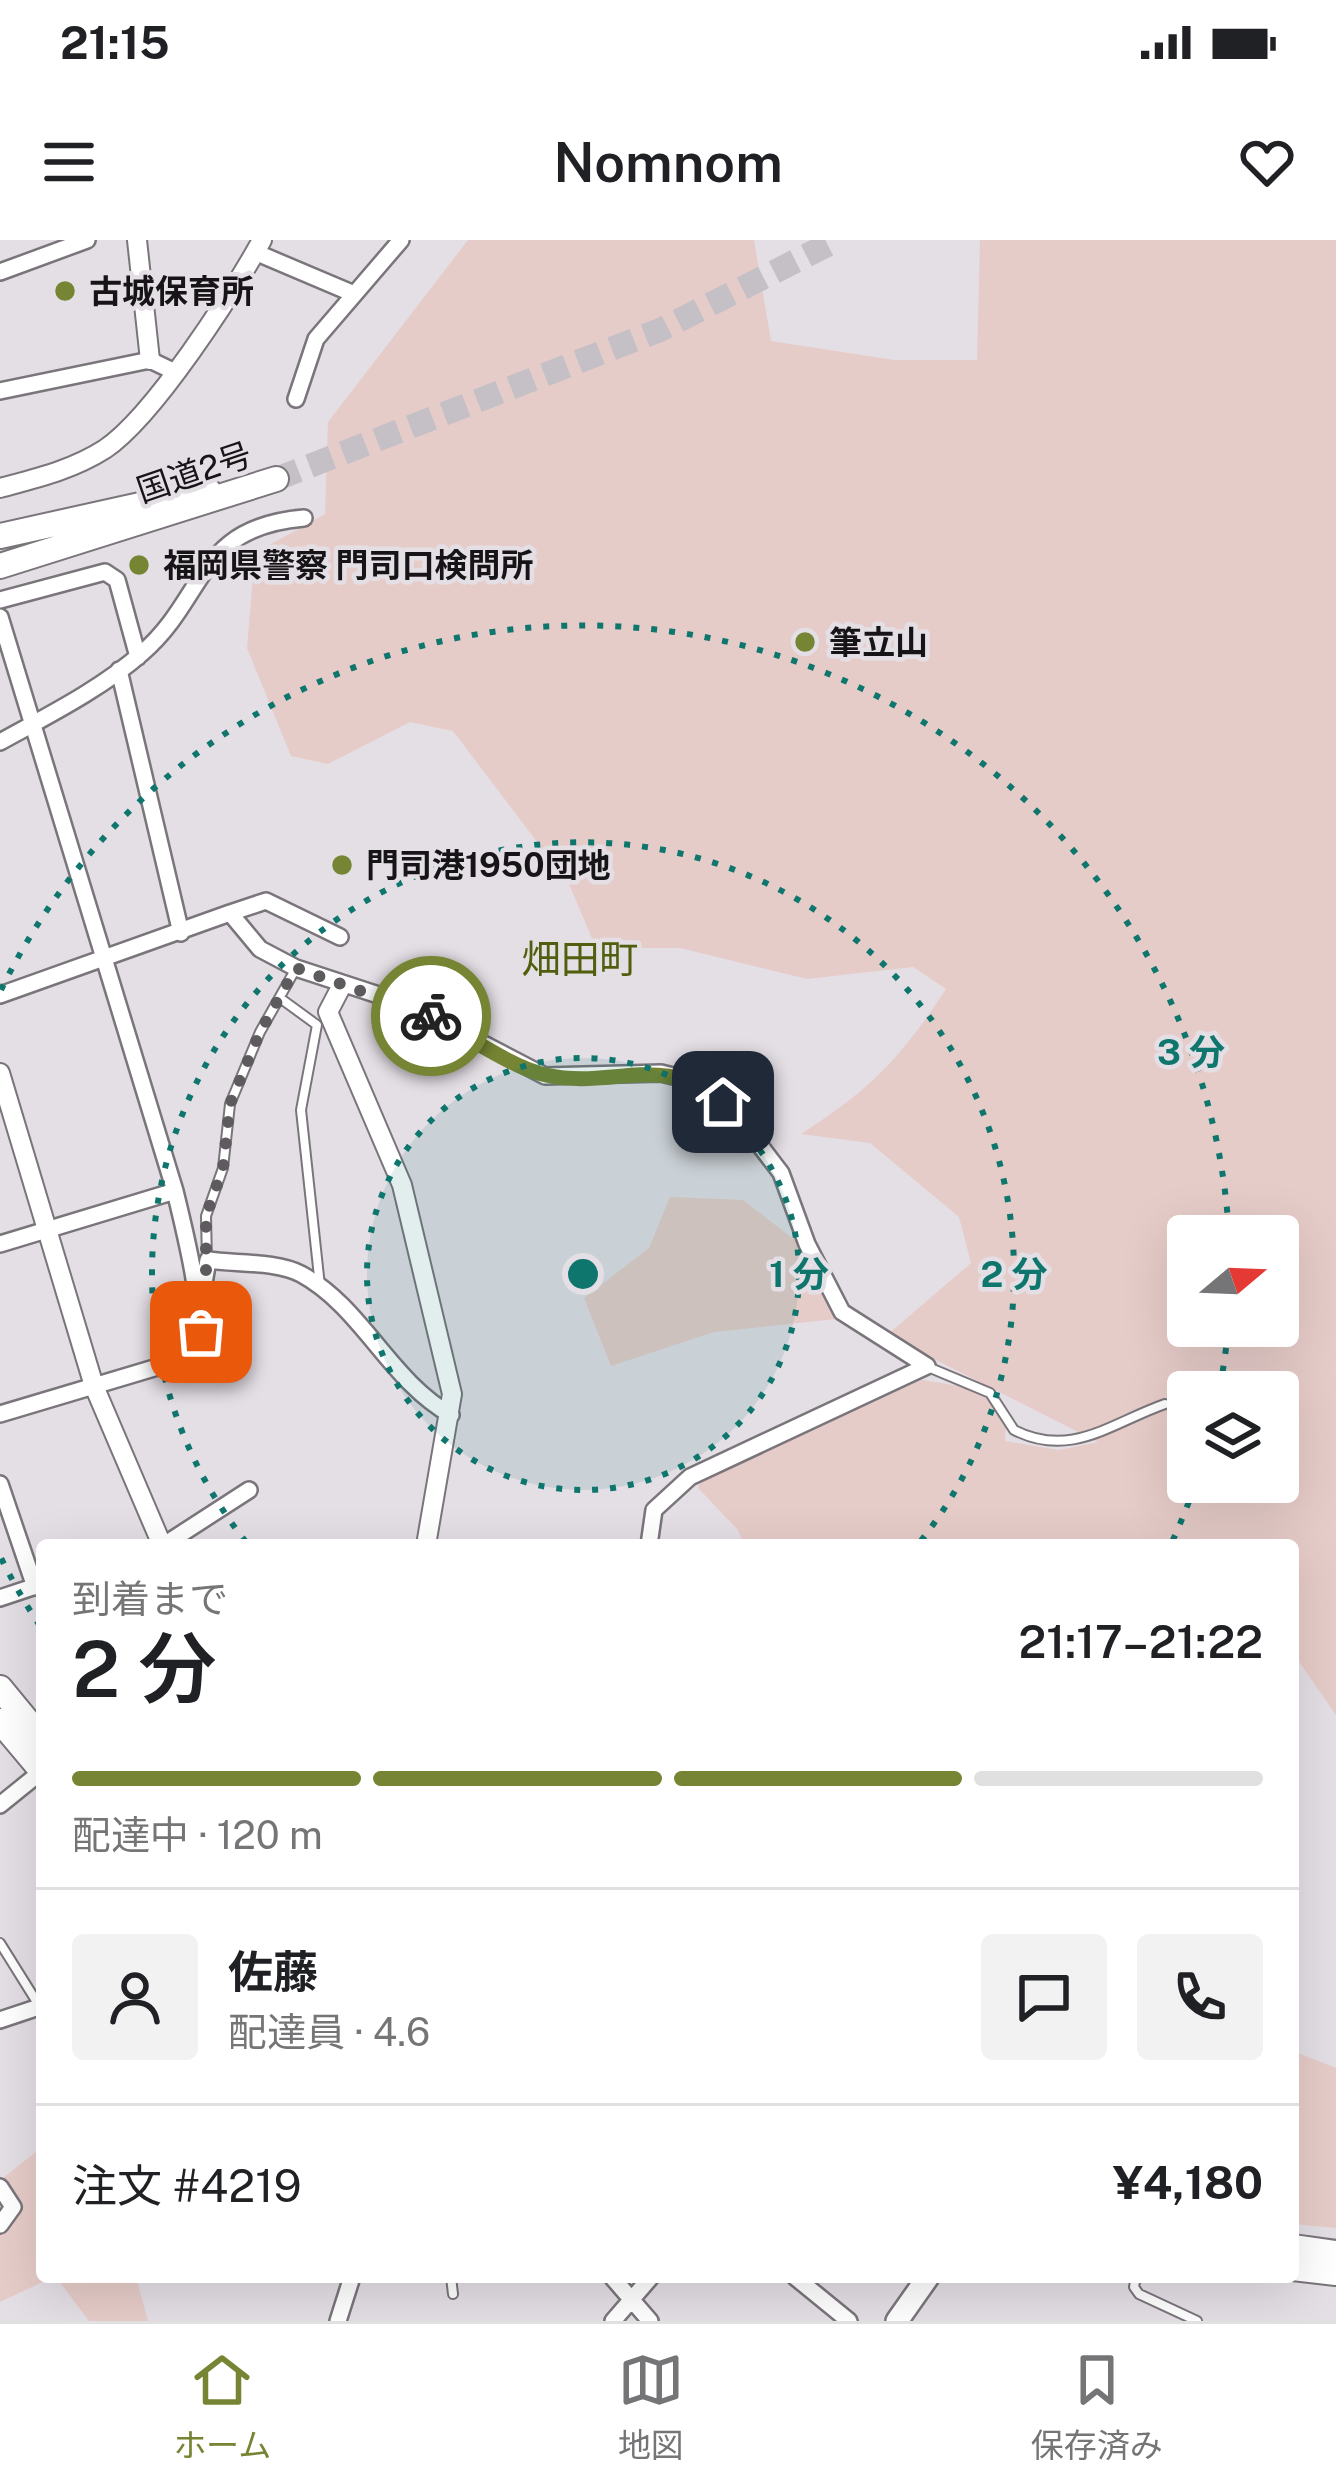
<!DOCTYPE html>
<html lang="ja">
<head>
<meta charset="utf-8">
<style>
	body { margin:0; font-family:"Public Sans","Noto Sans JP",sans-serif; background:#f2f2f2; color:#202124; height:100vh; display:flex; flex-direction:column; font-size:45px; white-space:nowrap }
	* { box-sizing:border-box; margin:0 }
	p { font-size:39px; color:#757577 }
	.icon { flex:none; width:66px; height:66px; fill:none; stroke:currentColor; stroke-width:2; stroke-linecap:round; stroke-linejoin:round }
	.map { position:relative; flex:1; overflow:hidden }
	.panel { position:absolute; left:36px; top:1299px; width:1263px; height:744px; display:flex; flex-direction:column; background:#fff; border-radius:12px; box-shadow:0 12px 48px #0002 }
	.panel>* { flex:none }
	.needle { width:78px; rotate:71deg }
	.tools { position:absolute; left:1167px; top:975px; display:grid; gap:24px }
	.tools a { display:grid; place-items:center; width:132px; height:132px; border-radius:12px; background:#fff; box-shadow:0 12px 48px #0002; font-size:60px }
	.pin { position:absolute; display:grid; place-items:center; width:102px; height:102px; color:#fff; margin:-51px; border-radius:24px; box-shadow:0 6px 18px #0006 }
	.courier { position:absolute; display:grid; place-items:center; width:120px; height:120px; margin:-60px; border:9px solid #768533; border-radius:50%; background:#fff; color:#222; box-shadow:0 3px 15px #0007 }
	.overview em { font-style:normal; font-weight:600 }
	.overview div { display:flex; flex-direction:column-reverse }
	.overview { display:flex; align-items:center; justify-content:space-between; height:204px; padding:0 36px }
	h1 { font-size:78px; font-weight:600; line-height:90px }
	.bar { display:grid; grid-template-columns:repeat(4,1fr); gap:18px 12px; align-content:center; height:144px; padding:0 36px }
	.bar i { height:15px; border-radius:9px; background:#e0e0e0 }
	.bar .current { background:#768533 }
	.bar p { grid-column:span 4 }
	.line { display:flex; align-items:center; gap:30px; padding:0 36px; border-top:3px solid #e0e0e0 }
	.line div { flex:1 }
	.round { display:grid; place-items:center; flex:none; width:126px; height:126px; border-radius:12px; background:#f2f2f2 }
	.status { display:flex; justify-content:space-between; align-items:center; height:84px; padding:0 60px; background:#fff; direction:ltr }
	.status svg { height:33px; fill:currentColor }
	header { display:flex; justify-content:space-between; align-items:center; height:156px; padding:0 36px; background:#fff; font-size:54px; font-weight:600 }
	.menu { display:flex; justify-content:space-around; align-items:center; height:168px; border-top:3px solid #e0e0e0; background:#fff; font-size:33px; color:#757577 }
	.menu a { display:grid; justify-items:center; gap:6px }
	.menu .current { color:#768533 }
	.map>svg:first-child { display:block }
	.green { fill:#e6ccc9; fill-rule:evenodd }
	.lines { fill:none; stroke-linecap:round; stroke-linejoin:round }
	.trunk-tunnel { stroke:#c5c0c6; stroke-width:24; stroke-dasharray:24 12; stroke-linecap:butt }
	.service-casing { stroke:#7a757b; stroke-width:12 }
	.minor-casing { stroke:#7a757b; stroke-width:20 }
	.tertiary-casing { stroke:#7a757b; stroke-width:22 }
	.secondary-casing { stroke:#7a757b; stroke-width:26 }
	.primary-casing { stroke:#7a757b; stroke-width:28 }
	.trunk-casing { stroke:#7a757b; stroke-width:28 }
	.service { stroke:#fff; stroke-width:8 }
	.minor { stroke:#fff; stroke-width:15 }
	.tertiary { stroke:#fff; stroke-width:18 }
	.secondary { stroke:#fff; stroke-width:21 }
	.primary { stroke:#fff; stroke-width:24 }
	.trunk { stroke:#fff; stroke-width:24 }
	.done { stroke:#5e5b5e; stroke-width:12; stroke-dasharray:0 21.6 }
	.route { stroke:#768533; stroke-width:15 }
	.ring { fill:none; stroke:#0f766e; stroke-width:6; stroke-dasharray:6 12 }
	.poi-dot { fill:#768533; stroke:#e4dee5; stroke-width:4.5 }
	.labels { text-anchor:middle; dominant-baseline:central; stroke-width:9; stroke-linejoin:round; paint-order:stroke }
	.poi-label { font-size:33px; font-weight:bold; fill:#161416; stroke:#e4dee5; text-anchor:start }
	.street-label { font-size:33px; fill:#161416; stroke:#e4dee5 }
	.quarter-label { font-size:39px; fill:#515e0d; stroke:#e4dee5 }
	.centre { fill:#0f766e; stroke:#e4dee5; stroke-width:6 }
	.ring-label { font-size:36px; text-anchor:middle; font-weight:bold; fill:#0f766e; stroke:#e4dee5; stroke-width:9; stroke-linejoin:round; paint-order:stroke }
</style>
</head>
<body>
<div class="status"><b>21:15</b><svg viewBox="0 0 49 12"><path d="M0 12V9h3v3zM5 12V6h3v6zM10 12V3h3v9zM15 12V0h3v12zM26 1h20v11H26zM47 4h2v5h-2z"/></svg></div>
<header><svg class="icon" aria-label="menu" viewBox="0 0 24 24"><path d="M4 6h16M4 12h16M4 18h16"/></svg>Nomnom<svg class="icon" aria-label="heart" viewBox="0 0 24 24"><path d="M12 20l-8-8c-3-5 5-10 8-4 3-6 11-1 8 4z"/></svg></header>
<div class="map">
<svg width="1336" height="2081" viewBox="0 0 1336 2081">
	<rect width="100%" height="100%" fill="#e4dee5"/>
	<path class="green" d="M468,0H754L771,101L894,120H977L980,0H1336V1475L1293,1413V1305H744L738,1290L698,1248L703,1236L917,1139L959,1146L992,1161L1006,1183L1005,1201L1059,1210L1098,1202L887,1095L971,1023L959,977L870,903L801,894C872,848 899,820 946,749L913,727L807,739L680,708H596L569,644L453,491L410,482L328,524L291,516L247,408L255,313L325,274L328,182ZM1188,996H1278V1086H1188ZM1188,1152H1278V1242H1188Z
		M670,957L743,960L796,1001L836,1079L714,1092L611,1126L584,1058L649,1008Z
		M1293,1811L1336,1828V1988L1293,1984Z
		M42,1907V2037H53L0,2062V1991L17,1968L3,1938Z
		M56,2037H136L148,2081H89Z"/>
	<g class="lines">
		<path class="trunk-tunnel" d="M276,239L660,90L837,0"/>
		<defs>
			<path id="service" d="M280,758L317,785L301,870L320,1046
				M207,1021L206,976L223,928L230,864L260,792L295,730
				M928,1127L990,1153L1014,1190C1071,1219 1111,1183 1165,1164
				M0,1703L40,1767
				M451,2037L453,2054
				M1136,2037L1134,2047L1139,2054L1197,2081"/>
			<path id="minor" d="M255,12L354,54
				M0,32L87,0
				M0,151L150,120L175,132
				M296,159L316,99L401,0
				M0,360L105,332L117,340L138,417
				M0,377L175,951C188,1004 201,1059 201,1114L0,1174
				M119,430L181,693
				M0,502C47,476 101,449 142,413C207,357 196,287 304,278
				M230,673L266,661L340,697
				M0,755L230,673L260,709L296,728L409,765L545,836L661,833L698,842L742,882L781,933L807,1004L842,1072L927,1126
				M0,1004L175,951
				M200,1067L208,1020C235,1024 277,1021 301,1034C362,1067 390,1141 451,1175
				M0,1244L35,1347
				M164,1305L249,1250
				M649,1305L654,1270L690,1237L927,1126
				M0,1358L42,1344
				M0,1565L42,1531
				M0,1780L42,1766
				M0,1947L13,1967L0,1985
				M612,2037L650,2081
				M795,2037L849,2081
				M338,2081L352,2037
				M613,2081L651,2037"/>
			<path id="tertiary" d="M137,0L150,120
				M0,248C37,238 72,230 105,209C154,176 232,54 262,0
				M341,747L328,772L402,945L452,1154L426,1305
				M0,833L94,1146L162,1305"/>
			<path id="secondary" d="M897,2081L928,2037"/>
			<path id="primary" d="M0,1448L42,1499
				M0,1481L42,1531
				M1293,2007L1336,2013
				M1293,2028L1336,2033"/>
			<path id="trunk" d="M0,296L208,250
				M0,326L276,239"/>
		</defs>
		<use href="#service" class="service-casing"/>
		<use href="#minor" class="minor-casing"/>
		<use href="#tertiary" class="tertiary-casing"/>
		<use href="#secondary" class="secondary-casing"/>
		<use href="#primary" class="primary-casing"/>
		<use href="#trunk" class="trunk-casing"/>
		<use href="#service" class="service"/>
		<use href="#minor" class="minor"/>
		<use href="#tertiary" class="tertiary"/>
		<use href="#secondary" class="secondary"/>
		<use href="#primary" class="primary"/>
		<use href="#trunk" class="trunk"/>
	</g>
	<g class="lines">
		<path class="done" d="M201,1092L196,1076L206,1053V976L223,928L230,864L260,792L296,728L431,776"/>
		<path class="route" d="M431,776C463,793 512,828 546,835C613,850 660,811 723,862"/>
	</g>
	<circle cx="583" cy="1034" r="216" fill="#0f766e" fill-opacity=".12"/>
	<g class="ring">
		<circle cx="583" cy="1034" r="216"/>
		<path d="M246 1302A431 431 0 1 1 920 1302"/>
		<path d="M1228 1090A647 647 0 0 1 1219 1152M1195 1245A647 647 0 0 1 1172 1302M40 1386A647 647 0 0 1 1 1318M1 750A647 647 0 0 1 1229 995"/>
	</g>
	<g class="poi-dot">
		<circle cx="65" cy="51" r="12"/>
		<circle cx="139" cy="325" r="12"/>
		<circle cx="805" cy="402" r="12"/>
		<circle cx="342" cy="625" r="12"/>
	</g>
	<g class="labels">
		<g class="poi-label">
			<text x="89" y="51">古城保育所</text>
			<text x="163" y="325">福岡県警察 門司口検問所</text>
			<text x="829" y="402">筆立山</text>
			<text x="366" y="625">門司港1950団地</text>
		</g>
		<g class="street-label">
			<text transform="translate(194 232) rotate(-19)">国道2号</text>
		</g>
		<g class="quarter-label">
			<text x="580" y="719">畑田町</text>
		</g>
	</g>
	<circle cx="583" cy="1034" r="18" class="centre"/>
	<g class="ring-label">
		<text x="1191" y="825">3 分</text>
		<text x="799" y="1047">1 分</text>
		<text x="1014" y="1047">2 分</text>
	</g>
</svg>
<div class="tools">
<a><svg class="needle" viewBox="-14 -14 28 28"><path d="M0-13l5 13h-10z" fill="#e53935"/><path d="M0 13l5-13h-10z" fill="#757577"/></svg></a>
<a><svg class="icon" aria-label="layers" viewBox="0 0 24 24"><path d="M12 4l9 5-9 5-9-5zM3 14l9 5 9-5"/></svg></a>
</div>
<div class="pin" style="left:201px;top:1092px;background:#ea580c"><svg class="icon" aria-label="bag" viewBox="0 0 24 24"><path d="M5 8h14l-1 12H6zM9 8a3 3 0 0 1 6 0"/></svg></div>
<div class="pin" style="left:723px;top:862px;background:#1f2937"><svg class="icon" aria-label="home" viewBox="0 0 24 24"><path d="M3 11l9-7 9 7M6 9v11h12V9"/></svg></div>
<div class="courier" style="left:431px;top:776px"><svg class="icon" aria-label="bike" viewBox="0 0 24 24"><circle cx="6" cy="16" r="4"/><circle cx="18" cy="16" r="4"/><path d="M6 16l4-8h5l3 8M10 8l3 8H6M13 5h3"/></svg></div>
<section class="panel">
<div class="overview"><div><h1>2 分</h1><p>到着まで</p></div><em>21:17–21:22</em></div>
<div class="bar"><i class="current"></i><i class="current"></i><i class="current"></i><i></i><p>配達中 · 120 m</p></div>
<div class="line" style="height:216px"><a class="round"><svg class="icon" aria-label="person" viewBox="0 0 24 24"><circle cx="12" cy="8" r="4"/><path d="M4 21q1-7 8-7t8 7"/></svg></a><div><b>佐藤</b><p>配達員 · 4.6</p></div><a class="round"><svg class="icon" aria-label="chat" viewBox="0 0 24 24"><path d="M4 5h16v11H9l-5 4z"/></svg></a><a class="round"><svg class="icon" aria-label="phone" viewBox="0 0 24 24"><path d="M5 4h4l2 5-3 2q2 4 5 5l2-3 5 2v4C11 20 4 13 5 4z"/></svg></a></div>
<div class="line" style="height:156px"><div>注文 #4219</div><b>¥4,180</b></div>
</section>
</div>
<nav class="menu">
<a class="current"><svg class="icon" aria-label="home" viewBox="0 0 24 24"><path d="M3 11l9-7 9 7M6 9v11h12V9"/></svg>ホーム</a>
<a><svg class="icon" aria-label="map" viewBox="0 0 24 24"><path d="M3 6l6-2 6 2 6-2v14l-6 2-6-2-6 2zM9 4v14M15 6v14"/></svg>地図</a>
<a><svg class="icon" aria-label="saved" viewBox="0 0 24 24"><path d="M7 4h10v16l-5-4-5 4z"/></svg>保存済み</a>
</nav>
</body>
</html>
